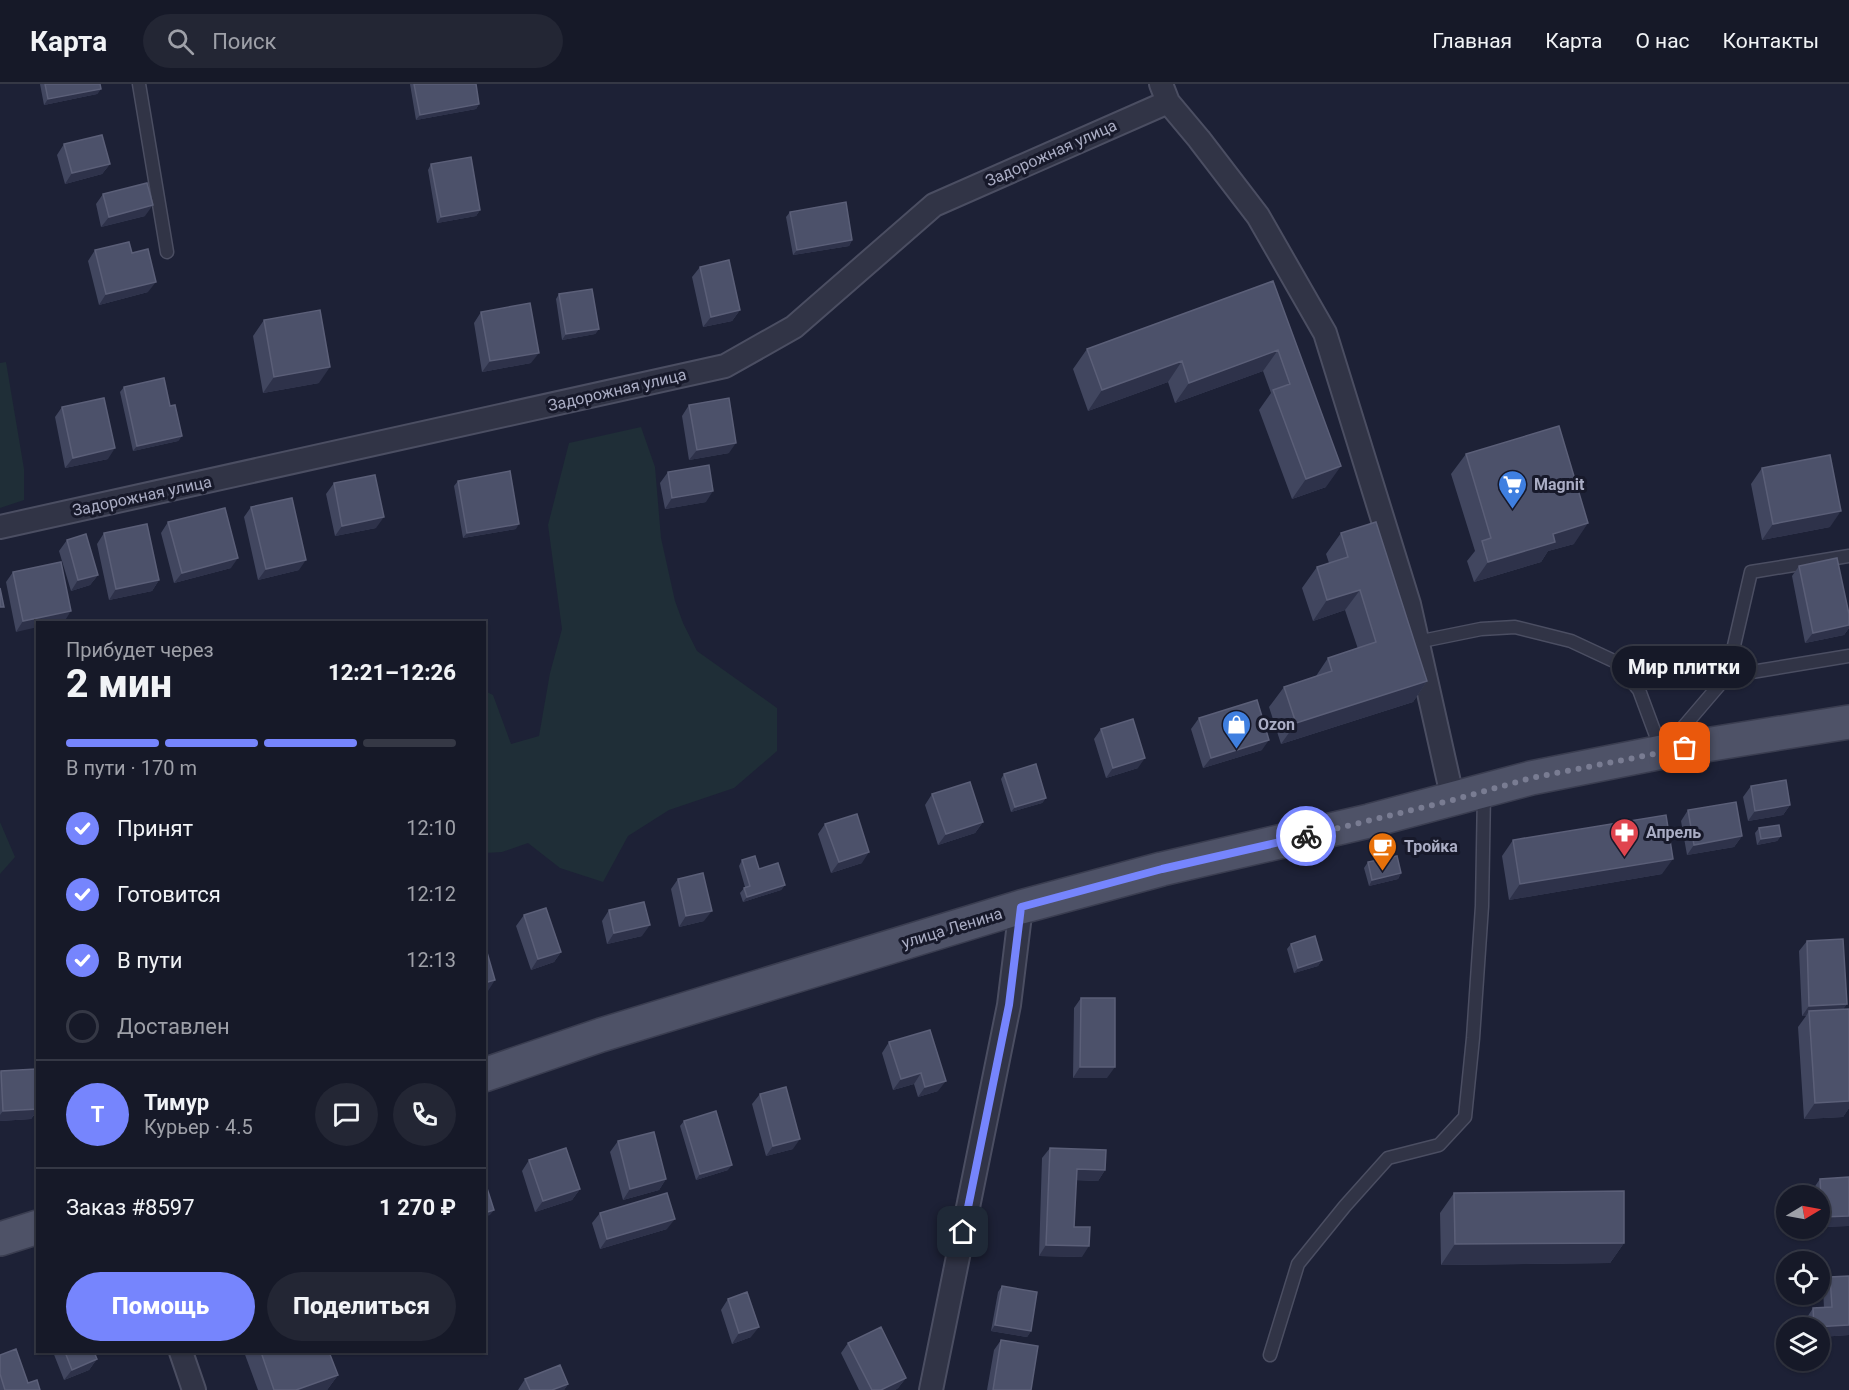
<!DOCTYPE html>
<html lang="ru">
<head>
<meta charset="utf-8">
<style>
	body { margin:0; font-family:Roboto,sans-serif; background:#232634; color:#f1f3f6; height:100vh; display:flex; flex-direction:column; font-size:22px; white-space:nowrap }
	* { box-sizing:border-box; margin:0 }
	p { font-size:20px; color:#9ea0a8 }
	.icon { flex:none; width:33px; height:33px; fill:none; stroke:currentColor; stroke-width:2; stroke-linecap:round; stroke-linejoin:round }
	.map { position:relative; flex:1; overflow:hidden }
	.panel { position:absolute; left:36px; top:537px; width:450px; height:732px; display:flex; flex-direction:column; background:#161928; border-radius:0px; box-shadow:0 2px 4px #0004,0 0 0 2px #353845 }
	.panel>* { flex:none }
	.needle { width:39px; rotate:80deg }
	.controls { position:absolute; left:1776px; top:1101px; display:grid; gap:12px }
	.controls a { display:grid; place-items:center; width:54px; height:54px; border-radius:50%; background:#161928; box-shadow:0 2px 4px #0004,0 0 0 2px #353845; font-size:30px }
	.pin { position:absolute; display:grid; place-items:center; width:51px; height:51px; color:#fff; margin:-26px; border-radius:12px; box-shadow:0 3px 9px #0006 }
	.courier { position:absolute; display:grid; place-items:center; width:60px; height:60px; margin:-30px; border:4px solid #7685fd; border-radius:50%; background:#fff; color:#222; box-shadow:0 2px 8px #0007 }
	.bubble { position:absolute; height:42px; border-radius:21px; background:#161928; box-shadow:0 2px 4px #0004,0 0 0 2px #353845; font-size:20px; font-weight:800; line-height:42px; text-align:center }
	.overview em { font-style:normal; font-weight:800 }
	.overview div { display:flex; flex-direction:column-reverse }
	.overview { display:flex; align-items:center; justify-content:space-between; height:102px; padding:0 30px }
	h1 { font-size:39px; font-weight:800; line-height:45px }
	.bar { display:grid; grid-template-columns:repeat(4,1fr); gap:9px 6px; align-content:center; height:72px; padding:0 30px }
	.bar i { height:8px; border-radius:4px; background:#353845 }
	.bar .current { background:#7685fd }
	.bar p { grid-column:span 4 }
	.line { display:flex; align-items:center; gap:15px; padding:0 30px; border-top:2px solid #353845 }
	.line div { flex:1 }
	.round { display:grid; place-items:center; flex:none; width:63px; height:63px; border-radius:32px; background:#232634 }
	ol { padding:0 30px; list-style:none }
	li { display:flex; align-items:center; gap:18px; height:66px }
	li p { margin-inline-start:auto }
	li .icon { padding:6px; border-radius:50%; background:#7685fd; color:#fff; stroke-width:4 }
	li:last-child { color:#9ea0a8 }
	li i { width:33px; height:33px; border:3px solid #353845; border-radius:50% }
	.action { display:flex; gap:12px; margin-top:auto; padding:12px 30px }
	.action a { flex:1; height:69px; border-radius:36px; background:#7685fd; color:#fff; font-size:24px; font-weight:800; line-height:69px; text-align:center }
	.action a+a { background:#232634; color:#f1f3f6 }
	header { display:flex; align-items:center; gap:36px; box-sizing:border-box; height:84px; padding:0 30px; background:#161928; border-bottom:2px solid #353845 }
	header strong { font-size:28px }
	nav { display:flex; gap:33px; margin-inline-start:auto; font-size:21px }
	.search { width:420px; height:54px; background:#232634; display:flex; align-items:center; gap:15px; box-sizing:border-box; padding:0 21px; border-radius:33px; color:#9ea0a8; font-size:22px }
	.map>svg:first-child { display:block }
	.green { fill:#1f2e37 }
	.lines { fill:none; stroke-linecap:round; stroke-linejoin:round }
	.service-casing { stroke:#4b4e62; stroke-width:15 }
	.minor-casing { stroke:#4b4e62; stroke-width:26 }
	.primary-casing { stroke:#3a3d50; stroke-width:36 }
	.service { stroke:#313446; stroke-width:12 }
	.minor { stroke:#313446; stroke-width:22 }
	.primary { stroke:#4e5267; stroke-width:33 }
	.wall { fill:#41465f }
	.shaded-wall { fill:#2e324a }
	.building { fill:#4c516a; stroke:#5b5f78; stroke-width:1.5 }
	.done { stroke:#797c92; stroke-width:6; stroke-dasharray:0 10.8 }
	.route { stroke:#7685fd; stroke-width:8 }
	.labels { text-anchor:middle; dominant-baseline:central; stroke-width:6; stroke-linejoin:round; paint-order:stroke }
	.street-label { font-size:16px; fill:#aaadc4; stroke:#17192a }
	.poi-label { font-size:16px; font-weight:bold; fill:#aaadc4; stroke:#17192a; text-anchor:start }
</style>
</head>
<body>
<header>
<strong>Карта</strong>
<div class="search"><svg class="icon" aria-label="search" viewBox="0 0 24 24"><circle cx="10" cy="10" r="6"/><path d="M15 15l6 6"/></svg>Поиск</div>
<nav><a>Главная</a><a>Карта</a><a>О нас</a><a>Контакты</a></nav>
</header>
<div class="map">
<svg width="1849" height="1306" viewBox="0 0 1849 1306">
	<rect width="100%" height="100%" fill="#1d2136"/>
	<path class="green" d="M6,278L24,385V416L0,424V279Z
		M641,343L655,383L661,454L675,517L683,539L697,567L777,624V667L734,704L669,726L628,752L603,798L560,784L528,759L502,768L485,769V607L493,611L511,660L539,652L550,589L562,545L548,441L569,359Z
		M0,738L15,773L0,790Z"/>
	<g class="lines">
		<defs>
			<path id="service" d="M139,0L167,168
				M1417,558L1481,545L1515,543L1571,557L1616,578L1639,606L1662,668L1727,592L1849,572
				M1727,592L1751,488L1849,472
				M1270,1271L1298,1180L1345,1122L1388,1074L1439,1061L1465,1033L1473,954L1482,822L1484,708"/>
			<path id="minor" d="M1161,0L1168,18L1199,55L1258,132L1325,249L1409,520L1453,716
				M0,443L725,282L794,243L934,121L1168,18
				M181,1268L194,1306
				M931,1306L1009,921L1021,823"/>
			<path id="primary" d="M484,991L601,951L1021,823L1162,785L1369,737L1531,694L1662,668L1849,638
				M0,1155L38,1143"/>
		</defs>
		<use href="#service" class="service-casing"/>
		<use href="#minor" class="minor-casing"/>
		<use href="#primary" class="primary-casing"/>
		<use href="#service" class="service"/>
		<use href="#minor" class="minor"/>
		<use href="#primary" class="primary"/>
	</g>
	<path class="wall" d="M40,0H100L101,5L97,10L44,21Z
		M410,0H476L479,20L476,25L416,36Z
		M64,60L110,80L102,90L65,100L57,71Z
		M431,80L480,126L476,132L437,139L428,86Z
		M103,110L145,132L101,143L96,120Z
		M790,128L852,156L849,162L793,171L786,133Z
		M95,166L132,169L148,208L99,221L88,177Z
		M700,183L740,226L732,237L703,243L692,193Z
		M1273,197L1326,403L1292,415L1259,326L1271,309L1263,287L1175,319L1168,298L1088,327L1073,285L1087,265Z
		M559,210L599,245L595,250L562,256L556,215Z
		M481,228L531,279L482,288L474,239Z
		M264,236L319,299L263,309L253,252Z
		M124,303L170,322L182,352L178,357L133,367L120,308Z
		M689,321L729,369L689,376L682,332Z
		M62,323L108,375L65,384L55,333Z
		M1466,370L1574,460L1548,467L1541,478L1474,498L1467,477L1475,467L1451,390Z
		M1762,384L1830,443L1762,456L1751,400Z
		M668,388L706,418L665,425L660,399Z
		M458,397L516,445L463,454L454,402Z
		M334,399L376,444L335,452L326,410Z
		M251,423L299,486L258,496L244,433Z
		M168,438L231,484L174,499L161,449Z
		M104,449L159,496L152,507L109,516L97,460Z
		M1341,449L1427,597L1413,618L1281,660L1269,623L1284,603L1316,592L1328,574L1358,565L1345,526L1313,537L1302,504L1317,483L1329,479L1326,470Z
		M67,456L98,491L90,501L71,507L59,467Z
		M1799,482L1849,530V544L1844,551L1805,559L1792,492Z
		M13,488L64,538H38L16,548L6,498Z
		M1199,634L1262,666L1203,684L1191,645Z
		M1101,645L1138,684L1106,694L1094,655Z
		M1004,690L1046,714L1042,719L1011,728L1001,695Z
		M1751,702L1790,721L1783,731L1748,737L1743,713Z
		M932,710L983,738L975,749L938,761L925,721Z
		M1688,726L1742,752L1734,763L1687,771L1681,737Z
		M825,740L862,779L831,789L818,750Z
		M1759,744L1781,752L1777,757L1757,761L1755,749Z
		M1513,756L1662,790L1509,816L1502,772Z
		M742,776L759,785L785,801L781,806L743,818L740,809L745,803L739,782Z
		M1368,778L1401,789L1398,795L1369,802L1364,784Z
		M678,795L704,837L679,843L671,805Z
		M609,826L642,852L607,860L602,837Z
		M524,831L561,868L554,878L531,886L516,842Z
		M1807,857L1847,920L1843,925H1849V1024L1843,1033L1804,1035L1798,943L1806,932H1802L1799,867Z
		M1291,860L1322,876L1318,882L1294,889L1287,865Z
		M1081,914L1107,994H1073L1074,924Z
		M889,958L938,1007L918,1013L914,1000L893,1006L882,969Z
		M1,987L38,1013V1026L31,1035L0,1037V988Z
		M760,1010L793,1065L766,1072L752,1020Z
		M684,1037L728,1086L696,1096L680,1042Z
		M618,1057L666,1095L659,1106L623,1116L610,1068Z
		M1050,1064L1105,1086L1098,1097L1076,1096L1074,1143L1082,1173L1039,1172L1042,1074Z
		M529,1076L580,1105L572,1116L535,1128L522,1087Z
		M1849,1093V1141L1848,1142L1820,1143V1112H1813V1105L1820,1095Z
		M1454,1109L1624,1159L1610,1179L1441,1181L1440,1129Z
		M600,1129L667,1145L600,1165L592,1139Z
		M1849,1192V1251L1820,1253V1244H1806V1235L1813,1224H1824L1823,1204L1830,1193Z
		M1002,1202L1031,1247L1027,1253L991,1247L998,1208Z
		M728,1215L751,1253L732,1260L721,1226Z
		M1001,1256L1031,1306H987L994,1266Z
		M848,1259L906,1294L898,1304L895,1306H859L841,1269Z
		M53,1268H94L97,1275L89,1286L64,1296Z
		M244,1268H329L338,1291L327,1306H258Z
		M0,1271L28,1299L40,1306H0Z
		M525,1295L568,1300L564,1306H518Z"/>
	<path class="shaded-wall" d="M101,5L97,10L44,21L48,15Z
		M479,20L476,25L416,36L420,31Z
		M110,80L102,90L65,100L72,89Z
		M153,121L145,132L101,143L109,133Z
		M480,126L476,132L437,139L441,133Z
		M852,156L849,162L793,171L797,166Z
		M156,198L148,208L99,221L106,210Z
		M740,226L732,237L703,243L711,233Z
		M599,245L595,250L562,256L566,250Z
		M1278,266L1263,287L1175,319L1189,299Z
		M539,269L531,279L482,288L490,277Z
		M1182,277L1168,298L1088,327L1102,306Z
		M330,283L319,299L263,309L274,293Z
		M182,352L178,357L133,367L137,362Z
		M736,359L729,369L689,376L697,366Z
		M115,364L108,375L65,384L73,374Z
		M1341,382L1326,403L1292,415L1306,395Z
		M713,407L706,418L665,425L672,414Z
		M1841,427L1830,443L1762,456L1773,440Z
		M384,433L376,444L335,452L342,442Z
		M1588,439L1574,460L1548,467L1541,478L1474,498L1488,478L1553,450Z
		M519,440L516,445L463,454L467,449Z
		M238,474L231,484L174,499L182,489Z
		M306,476L299,486L258,496L266,485Z
		M98,491L90,501L71,507L78,496Z
		M159,496L152,507L109,516L116,505Z
		M1360,506L1345,526L1313,537L1327,516Z
		M71,527L64,538H38V543L16,548L23,537Z
		M1849,541V544L1844,551L1805,559L1813,549Z
		M1427,597L1413,618L1281,660L1296,639Z
		M1269,656L1262,666L1203,684L1211,674Z
		M1145,674L1138,684L1106,694L1113,684Z
		M1046,714L1042,719L1011,728L1015,723Z
		M1790,721L1783,731L1748,737L1755,727Z
		M983,738L975,749L938,761L946,750Z
		M1742,752L1734,763L1687,771L1694,761Z
		M1781,752L1777,757L1757,761L1761,755Z
		M869,768L862,779L831,789L839,778Z
		M1673,775L1662,790L1509,816L1520,800Z
		M1401,789L1398,795L1369,802L1372,796Z
		M785,801L781,806L743,818L747,813Z
		M712,827L704,837L679,843L686,832Z
		M650,841L642,852L607,860L614,849Z
		M561,868L554,878L531,886L538,875Z
		M1322,876L1318,882L1294,889L1298,884Z
		M495,896L488,907L484,908V899Z
		M1847,920L1839,930L1809,927L1806,932H1802L1809,922Z
		M1080,983H1115L1107,994H1073Z
		M921,989L914,1000L893,1006L901,995Z
		M946,997L938,1007L918,1013L925,1003Z
		M1849,1017V1024L1843,1033L1804,1035L1815,1019Z
		M38,1025L31,1035L0,1037V1031L3,1027Z
		M800,1055L793,1065L766,1072L773,1062Z
		M732,1081L728,1086L696,1096L700,1090Z
		M1077,1085L1105,1086L1098,1097L1069,1096Z
		M666,1095L659,1106L623,1116L630,1105Z
		M580,1105L572,1116L535,1128L543,1117Z
		M494,1126L490,1131L484,1133V1129Z
		M1849,1132V1141L1848,1142L1820,1143V1137L1822,1133Z
		M675,1135L667,1145L600,1165L607,1155Z
		M1624,1159L1610,1179L1441,1181L1455,1160Z
		M1046,1161L1089,1162L1082,1173L1039,1172Z
		M995,1241L1031,1247L1027,1253L991,1247Z
		M1849,1241V1251L1820,1253V1244L1814,1243Z
		M759,1243L751,1253L732,1260L739,1249Z
		M97,1275L89,1286L64,1296L72,1286Z
		M338,1291L327,1306H296Z
		M906,1294L898,1304L895,1306H881Z
		M568,1300L564,1306H552Z"/>
	<path class="building" d="M45,0H100L101,5L48,15Z
		M414,0H476L479,20L420,31Z
		M102,51L110,80L72,89L64,60Z
		M471,73L480,126L441,133L431,80Z
		M147,99L153,121L109,133L103,110Z
		M846,118L852,156L797,166L790,128Z
		M129,158L132,169L148,165L156,198L106,210L95,166Z
		M729,176L740,226L711,233L700,183Z
		M1273,197L1341,382L1306,395L1273,306L1290,300L1278,266L1189,299L1182,277L1102,306L1087,265Z
		M592,205L599,245L566,250L559,210Z
		M530,219L539,269L490,277L481,228Z
		M320,226L330,283L274,293L264,236Z
		M164,294L170,322L175,321L182,352L137,362L124,303Z
		M104,314L115,364L73,374L62,323Z
		M729,314L736,359L697,366L689,321Z
		M1559,342L1588,439L1553,450L1555,458L1488,478L1482,457L1491,454L1466,370Z
		M1830,371L1841,427L1773,440L1762,384Z
		M709,381L713,407L672,414L668,388Z
		M510,387L519,440L467,449L458,397Z
		M375,391L384,433L342,442L334,399Z
		M292,414L306,476L266,485L251,423Z
		M225,424L238,474L182,489L168,438Z
		M1376,438L1427,597L1296,639L1284,603L1332,587L1328,574L1376,558L1360,506L1327,516L1317,483L1348,473L1341,449Z
		M147,440L159,496L116,505L104,449Z
		M86,450L98,491L78,496L67,456Z
		M1837,474L1849,530V541L1813,549L1799,482Z
		M61,478L71,527L23,537L13,488Z
		M0,504L4,523H0Z
		M1257,616L1269,656L1211,674L1199,634Z
		M1133,635L1145,674L1113,684L1101,645Z
		M1036,680L1046,714L1015,723L1004,690Z
		M1786,696L1790,721L1755,727L1751,702Z
		M970,698L983,738L946,750L932,710Z
		M1736,718L1742,752L1694,761L1688,726Z
		M857,730L869,768L839,778L825,740Z
		M1666,731L1673,775L1520,800L1513,756Z
		M1779,741L1781,752L1761,755L1759,744Z
		M755,772L759,785L778,779L785,801L747,813L744,804L750,802L742,776Z
		M1397,772L1401,789L1372,796L1368,778Z
		M703,789L712,827L686,832L678,795Z
		M644,818L650,841L614,849L609,826Z
		M546,824L561,868L538,875L524,831Z
		M1315,852L1322,876L1298,884L1291,860Z
		M1843,855L1847,920L1809,922L1807,857Z
		M484,858L495,896L484,899Z
		M1081,914H1115V983H1080Z
		M1849,925V1017L1815,1019L1809,927Z
		M930,946L946,997L925,1003L921,989L901,995L889,958Z
		M36,985L38,1025L3,1027L1,987Z
		M786,1003L800,1055L773,1062L760,1010Z
		M716,1027L732,1081L700,1090L684,1037Z
		M654,1048L666,1095L630,1105L618,1057Z
		M566,1064L580,1105L543,1117L529,1076Z
		M1050,1064L1106,1066L1105,1086L1077,1085L1074,1143H1090L1089,1162L1046,1161Z
		M1849,1093V1132L1822,1133L1820,1095Z
		M484,1101H486L494,1126L484,1129Z
		M1624,1107V1159L1455,1160L1454,1109Z
		M667,1109L675,1135L607,1155L600,1129Z
		M1849,1192V1241L1814,1243L1813,1224L1832,1223L1830,1193Z
		M1002,1202L1037,1208L1031,1247L995,1241Z
		M747,1208L759,1243L739,1249L728,1215Z
		M881,1243L906,1294L881,1306H872L848,1259Z
		M1001,1256L1038,1262L1031,1306H993Z
		M16,1265L28,1299L37,1296L40,1306H5L0,1290V1271Z
		M65,1268H94L97,1275L72,1286Z
		M261,1268H329L338,1291L296,1306H274Z
		M560,1281L568,1300L552,1306H530L525,1295Z"/>
	<g class="lines">
		<path class="done" d="M1306,752L1453,716L1531,694L1685,664"/>
		<path class="route" d="M963,1148L1009,921L1021,823L1162,785L1306,752"/>
	</g>
	<defs>
		<symbol id="supermarket-pin" viewBox="-11 -11 22 30"><path d="M0 17L-7.5 6A9.5 9.5 0 1 1 7.5 6Z" fill="#3f7fe0" stroke="#17192a"/><path d="M-6-5.5h2.5l.6 2H6L4.5 2H-2.5L-4.4-4H-6ZM-1.5 3.2a1.3 1.3 0 1 0 .1 0ZM3 3.2a1.3 1.3 0 1 0 .1 0Z" fill="#fff"/></symbol>
		<symbol id="shop-pin" viewBox="-11 -11 22 30"><path d="M0 17L-7.5 6A9.5 9.5 0 1 1 7.5 6Z" fill="#3f7fe0" stroke="#17192a"/><path d="M-5-2.5h2.3a2.7 3.5 0 0 1 5.4 0H5L5.5 6h-11ZM-1.5-2.5h3a1.5 2.3 0 0 0-3 0Z" fill="#fff"/></symbol>
		<symbol id="pharmacy-pin" viewBox="-11 -11 22 30"><path d="M0 17L-7.5 6A9.5 9.5 0 1 1 7.5 6Z" fill="#e0444e" stroke="#17192a"/><path d="M-2-6h4v4h4v4h-4v4h-4v-4h-4v-4h4Z" fill="#fff"/></symbol>
		<symbol id="cafe-pin" viewBox="-11 -11 22 30"><path d="M0 17L-7.5 6A9.5 9.5 0 1 1 7.5 6Z" fill="#e8710a" stroke="#17192a"/><path d="M-5.5-4.5H6V0H3Q3 3.5 0 3.5H-2.5Q-5.5 3.5-5.5 0ZM3-3.2v2h1.7v-2ZM-6 4.5H4V6H-6Z" fill="#fff"/></symbol>
	</defs>
	<g fill-rule="evenodd">
		<use href="#supermarket-pin" x="1496" y="384" width="33" height="45"/>
		<use href="#shop-pin" x="1220" y="624" width="33" height="45"/>
		<use href="#pharmacy-pin" x="1608" y="732" width="33" height="45"/>
		<use href="#cafe-pin" x="1366" y="746" width="33" height="45"/>
	</g>
	<g class="labels">
		<g class="street-label">
			<text transform="translate(1051 69) rotate(-24)">Задорожная улица</text>
			<text transform="translate(617 306) rotate(-13)">Задорожная улица</text>
			<text transform="translate(142 412) rotate(-12)">Задорожная улица</text>
			<text transform="translate(952 844) rotate(-17)">улица Ленина</text>
		</g>
		<g class="poi-label">
			<text x="1534" y="400">Magnit</text>
			<text x="1258" y="640">Ozon</text>
			<text x="1646" y="748">Апрель</text>
			<text x="1404" y="762">Тройка</text>
		</g>
	</g>
</svg>
<div class="controls">
<a><svg class="needle" viewBox="-14 -14 28 28"><path d="M0-13l5 13h-10z" fill="#e53935"/><path d="M0 13l5-13h-10z" fill="#9ea0a8"/></svg></a>
<a><svg class="icon" aria-label="locate" viewBox="0 0 24 24"><circle cx="12" cy="12" r="6"/><path d="M12 2v4M12 18v4M2 12h4M18 12h4"/></svg></a>
<a><svg class="icon" aria-label="layers" viewBox="0 0 24 24"><path d="M12 4l9 5-9 5-9-5zM3 14l9 5 9-5"/></svg></a>
</div>
<div class="pin" style="left:1685px;top:664px;background:#ea580c"><svg class="icon" aria-label="bag" viewBox="0 0 24 24"><path d="M5 8h14l-1 12H6zM9 8a3 3 0 0 1 6 0"/></svg></div>
<div class="pin" style="left:963px;top:1148px;background:#1f2937"><svg class="icon" aria-label="home" viewBox="0 0 24 24"><path d="M3 11l9-7 9 7M6 9v11h12V9"/></svg></div>
<div class="courier" style="left:1306px;top:752px"><svg class="icon" aria-label="bike" viewBox="0 0 24 24"><circle cx="6" cy="16" r="4"/><circle cx="18" cy="16" r="4"/><path d="M6 16l4-8h5l3 8M10 8l3 8H6M13 5h3"/></svg></div>
<div class="bubble" style="left:1612px;top:562px;width:144px">Мир плитки</div>
<section class="panel">
<div class="overview"><div><h1>2 мин</h1><p>Прибудет через</p></div><em>12:21–12:26</em></div>
<div class="bar"><i class="current"></i><i class="current"></i><i class="current"></i><i></i><p>В пути · 170 m</p></div>
<ol>
<li><svg class="icon" aria-label="check" viewBox="0 0 24 24"><path d="M5 12l5 5 9-10"/></svg>Принят<p>12:10</p></li>
<li><svg class="icon" aria-label="check" viewBox="0 0 24 24"><path d="M5 12l5 5 9-10"/></svg>Готовится<p>12:12</p></li>
<li><svg class="icon" aria-label="check" viewBox="0 0 24 24"><path d="M5 12l5 5 9-10"/></svg>В пути<p>12:13</p></li>
<li><i></i>Доставлен</li>
</ol>
<div class="line" style="height:108px"><b class="round" style="background:#7685fd;color:#fff">Т</b><div><b>Тимур</b><p>Курьер · 4.5</p></div><a class="round"><svg class="icon" aria-label="chat" viewBox="0 0 24 24"><path d="M4 5h16v11H9l-5 4z"/></svg></a><a class="round"><svg class="icon" aria-label="phone" viewBox="0 0 24 24"><path d="M5 4h4l2 5-3 2q2 4 5 5l2-3 5 2v4C11 20 4 13 5 4z"/></svg></a></div>
<div class="line" style="height:78px"><div>Заказ #8597</div><b>1 270 ₽</b></div>
<div class="action"><a>Помощь</a><a>Поделиться</a></div>
</section>
</div>
</body>
</html>
